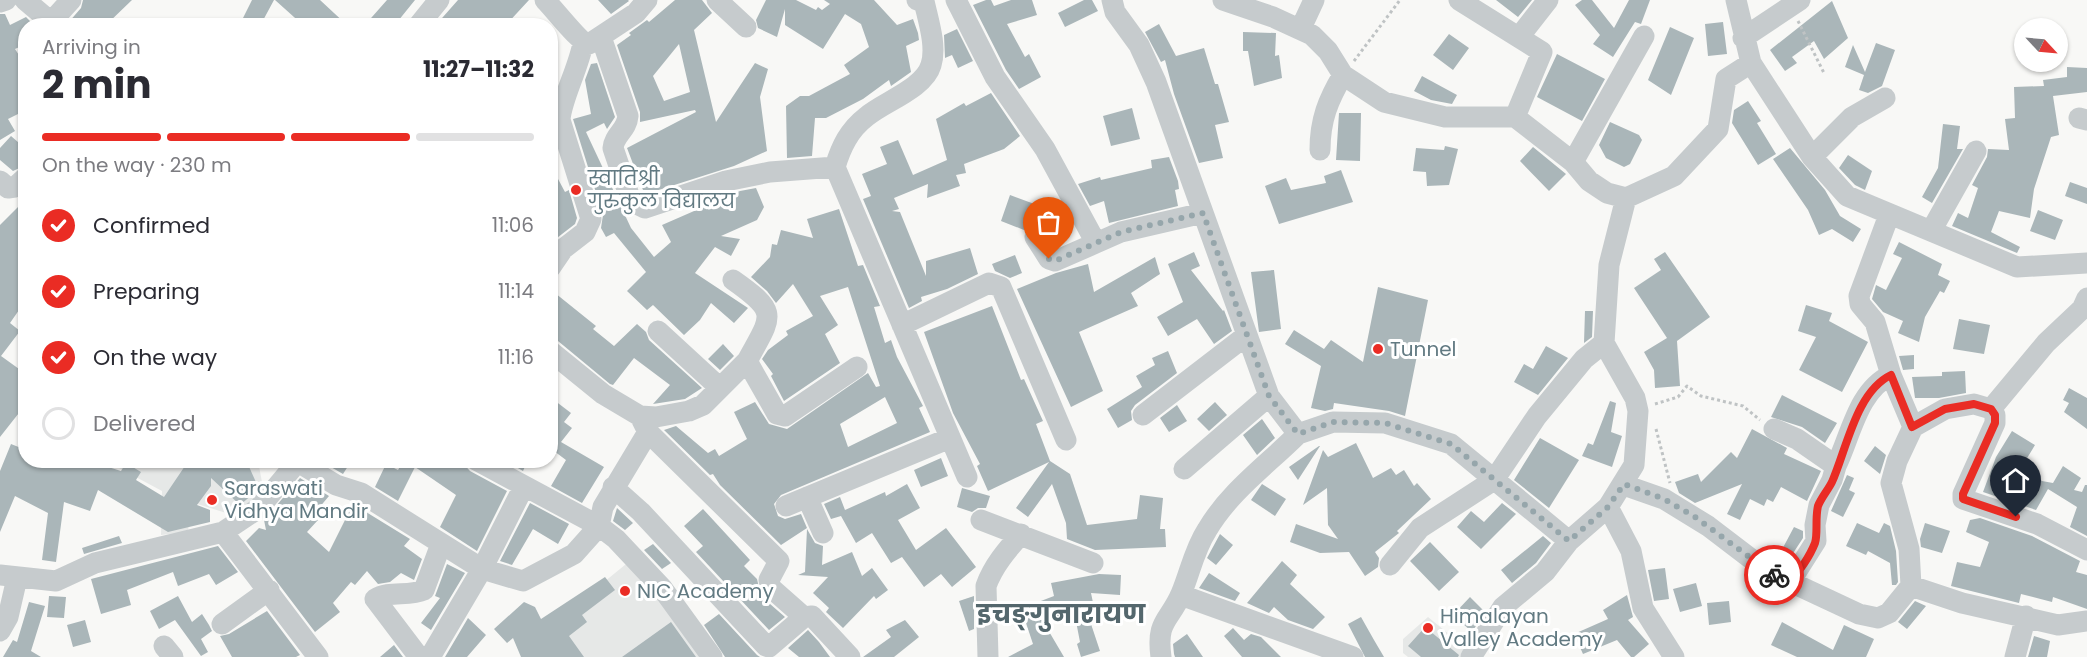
<!DOCTYPE html>
<html lang="en">
<head>
<meta charset="utf-8">
<style>
	body { margin:0; font-family:Poppins,"Noto Sans Devanagari",sans-serif; background:#f2f2f3; color:#2b2b33; height:100vh; display:flex; flex-direction:column; font-size:22px; white-space:nowrap }
	* { box-sizing:border-box; margin:0 }
	p { font-size:20px; color:#7c7c81 }
	.icon { flex:none; width:33px; height:33px; fill:none; stroke:currentColor; stroke-width:2; stroke-linecap:round; stroke-linejoin:round }
	.map { position:relative; flex:1; overflow:hidden }
	.panel { position:absolute; left:18px; top:18px; width:540px; height:450px; display:flex; flex-direction:column; background:#fff; border-radius:24px; box-shadow:0 2px 4px #0004 }
	.panel>* { flex:none }
	.needle { width:39px; rotate:116deg }
	.fabs { position:absolute; left:2014px; top:18px; display:grid; gap:12px }
	.fabs a { display:grid; place-items:center; width:54px; height:54px; border-radius:50%; background:#fff; box-shadow:0 2px 4px #0004; font-size:30px }
	.pin { position:absolute; display:grid; place-items:center; width:51px; height:51px; color:#fff; margin:-62px -26px; border-radius:50% 50% 50% 0; rotate:-45deg; box-shadow:0 0 6px #0007 }
	.pin .icon { rotate:45deg }
	.courier { position:absolute; display:grid; place-items:center; width:60px; height:60px; margin:-30px; border:4px solid #ea2c24; border-radius:50%; background:#fff; color:#222; box-shadow:0 2px 8px #0007 }
	.headline em { font-style:normal; font-weight:700 }
	.headline div { display:flex; flex-direction:column-reverse }
	.headline { display:flex; align-items:center; justify-content:space-between; height:102px; padding:0 24px }
	h1 { font-size:39px; font-weight:700; line-height:45px }
	.bar { display:grid; grid-template-columns:repeat(4,1fr); gap:9px 6px; align-content:center; height:72px; padding:0 24px }
	.bar i { height:8px; border-radius:4px; background:#e1e1e2 }
	.bar .selected { background:#ea2c24 }
	.bar p { grid-column:span 4 }
	ol { padding:0 24px; list-style:none }
	li { display:flex; align-items:center; gap:18px; height:66px }
	li p { margin-inline-start:auto }
	li .icon { padding:6px; border-radius:50%; background:#ea2c24; color:#fff; stroke-width:4 }
	li:last-child { color:#7c7c81 }
	li i { width:33px; height:33px; border:3px solid #e1e1e2; border-radius:50% }
	.map>svg:first-child { display:block }
	.built { fill:#e6e8e7 }
	.building { fill:#aab6b9; fill-rule:evenodd }
	.lines { fill:none; stroke-linecap:round; stroke-linejoin:round }
	.path { stroke:#bfc3c4; stroke-width:3; stroke-dasharray:3 3; stroke-linecap:butt }
	.minor { stroke:#c6cbcd; stroke-width:21 }
	.done { stroke:#96a6ab; stroke-width:6; stroke-dasharray:0 10.8 }
	.route { stroke:#ea2c24; stroke-width:8 }
	.poi-dot { fill:#ea2c24; stroke:#fff; stroke-width:2 }
	.labels { text-anchor:middle; dominant-baseline:central; stroke-width:6; stroke-linejoin:round; paint-order:stroke }
	.poi-label { font-size:20px; fill:#627a82; stroke:#fff; text-anchor:start }
	.district-label { font-size:26px; font-weight:bold; fill:#54676d; stroke:#fff }
</style>
</head>
<body>
<div class="map">
<svg width="2087" height="657" viewBox="0 0 2087 657">
	<rect width="100%" height="100%" fill="#f8f8f6"/>
	<path class="built" d="M121,461H258L265,498L239,517L191,502L188,532L161,535L162,491L119,468Z
		M631,560L712,657H579L555,622Z
		M1428,617L1471,652L1467,657H1408L1403,653V639Z"/>
	<path class="building" d="M83,0H132L105,26H70L68,23L81,8Z
		M252,0H274L260,26H239Z
		M275,0H320L348,26H304Z
		M387,0H415L394,26H364Z
		M458,0H529L505,26H435Z
		M598,0H628L629,1L611,14Z
		M675,0H702L712,13L694,30L716,122L755,63L768,69L760,97L767,151L734,166L646,194L641,192L643,190L627,148L696,112L695,110L640,122V112L617,45L631,35L629,33L647,20L649,22ZM679,44L690,92L664,101L653,76Z
		M766,0H796L816,10L818,7L822,10L830,4L824,0H874L897,25L913,19L918,33L919,40L906,46L911,72L891,86L889,80L863,99L826,118H815L812,156L787,158L786,106L800,96H809L850,74L844,65L869,47L861,24L845,14L823,49L785,25V9L777,37L758,28L756,20Z
		M986,0H991L994,6L1011,0H1032L1037,15L1007,24L1025,57L1029,54L1041,77L1019,89L1006,70L973,5Z
		M1084,0H1092L1098,11L1065,27L1058,13Z
		M1496,0H1532L1518,17Z
		M1582,0H1592L1614,28L1629,0H1650L1641,24L1635,22L1613,57L1593,44L1600,35L1575,5Z
		M1832,1L1848,38L1824,59L1814,41L1792,57L1797,63L1785,71L1770,50Z
		M0,14H5L10,25L26,17L35,26H26V44L15,49L26,66V110L8,119L15,131L0,140Z
		M1723,22L1727,54L1708,56L1705,24Z
		M1159,24L1176,56L1204,48L1215,84H1218L1229,122L1215,125L1223,158L1199,163L1174,94L1165,60L1161,62L1145,32Z
		M1670,27L1694,38L1671,95L1648,80Z
		M957,29L973,61L958,68L952,55L945,58L944,35Z
		M1243,32L1276,33L1275,56L1279,55L1282,78L1254,86L1248,51H1243Z
		M1449,34L1469,48L1453,70L1433,55Z
		M1876,43L1895,50L1882,86L1868,93L1859,90L1864,75L1845,67L1853,45L1865,72Z
		M1557,54L1605,79L1582,121L1537,97Z
		M597,63L615,117L607,129L604,123L586,132L631,228L654,257L671,242L662,225L740,191L756,188L764,207L757,220L721,236L740,239L731,256L715,247L695,273L748,308L734,323L711,303L700,320L684,335L653,305L647,310L627,291L646,272L614,233L606,237L601,228L603,215L573,119L591,114L585,80L591,64Z
		M2067,67L2087,68V92L2053,96L2059,135L2051,137L2034,189L2030,218L1999,211L1991,232L2020,247L2017,253L1952,226L1958,213L1968,218L1978,188L1972,185L1987,157L1988,149L2009,150L2005,119L2015,118L2014,87L2044,86L2043,80L2067,77Z
		M1422,76L1457,95L1452,104L1431,100L1414,91Z
		M991,93L1020,136L1004,149L964,164L966,173L956,175L960,186L927,198L928,184L894,198L899,209L892,211L900,212L926,276V261L970,248L978,274L947,289L921,297L922,301L909,308L863,199L871,196L862,174L887,164L880,147L898,140L913,175L947,160L936,119L964,103L966,106Z
		M1748,101L1761,121L1757,123L1776,154L1758,165L1732,123L1734,110Z
		M1132,108L1140,139L1111,146L1103,116Z
		M1339,113H1361L1360,161L1336,160Z
		M1610,122L1639,135L1642,140L1630,164L1624,167L1606,158L1599,145Z
		M1943,124L1960,126L1957,149H1963L1932,203L1922,197L1938,168Z
		M11,136L26,149V165L13,171L0,160V148Z
		M1445,146L1458,149L1449,185L1427,186L1426,172L1413,171L1416,148L1444,150Z
		M1533,147L1566,174L1549,191L1520,161Z
		M1790,148L1825,190L1840,216L1861,229L1853,242L1832,229L1819,235L1808,210L1773,159Z
		M1848,155L1872,171L1865,190L1855,185L1839,168Z
		M1169,157L1178,181L1179,189L1175,190L1178,206L1109,223L1104,201L1090,206L1078,184L1100,177L1101,180L1152,168L1151,160Z
		M550,164L565,192L569,190L577,218L575,224L553,241L550,239Z
		M1341,170L1353,202L1279,224L1265,186L1286,178L1291,190L1326,183L1324,176Z
		M2070,182L2087,188V204L2065,196Z
		M1010,195L1048,209L1042,226L1034,224L1024,230L1001,221Z
		M26,199V300L10,323L20,331L1,356L26,374V404L0,437V225Z
		M839,209L858,266L863,265L880,306L874,307L885,343L891,340L897,357L923,406L919,408L930,432L781,495L774,504L778,516L785,519L801,514L807,528L781,545L720,485L713,474L710,475L664,430L676,426L708,453L715,449L719,456L747,439L734,412L755,402L769,424L787,429L868,373L876,387L880,386L848,287L820,296L838,325L825,334L840,363L784,401L771,376L773,374L762,359L768,350L788,335L786,331L813,316L793,284L776,303L767,291L751,277L770,257L772,244L777,245L781,230L813,238L807,219ZM885,397L897,423L848,447L840,424Z
		M2038,210L2063,220L2055,240L2030,231Z
		M1899,242L1942,264L1938,275L1950,281L1944,293L1940,291L1925,317L1919,342L1898,333L1903,321L1883,312L1872,299L1876,285L1886,290L1902,258L1893,254Z
		M1194,252L1200,266L1191,270L1223,311L1224,310L1232,331L1214,344L1197,319L1168,336L1157,317L1183,302L1168,264Z
		M1665,252L1710,317L1677,341L1680,386L1655,388L1654,370L1644,352L1667,338L1634,288L1661,270L1654,259Z
		M1015,255L1022,273L1010,278L995,271L992,264Z
		M1155,257L1160,274L1131,293L1138,306L1079,332L1103,391L1071,407L1017,289L1056,273L1088,264L1094,292Z
		M1274,270L1281,329L1259,332L1251,272Z
		M1378,287L1428,300L1405,416L1389,411L1334,403L1333,409L1325,411L1311,408L1321,366L1285,344L1294,330L1324,349L1331,340L1363,362Z
		M550,289L596,326L593,329L614,346L637,324L646,332L649,340L702,388L685,399L653,404L670,385L634,358L613,385L610,384L558,341L550,338Z
		M1806,305L1832,313L1829,321L1868,342L1842,392L1799,370L1816,337L1798,331Z
		M992,306L1021,380L1024,379L1043,421L1036,424L1050,461L1070,474L1087,525L1137,519L1140,495L1163,498L1160,529H1165L1166,547L1095,550L1067,539L1066,523L1052,484L1028,517L1016,508L1049,462L988,491L977,466L980,464L953,413L924,332Z
		M1585,311H1593L1592,337L1584,343Z
		M1959,319L1990,325L1984,354L1953,349Z
		M723,344L734,356L720,370L708,359Z
		M1546,346L1568,358L1538,395L1514,382L1524,364L1533,369Z
		M1168,351L1177,373L1135,405L1131,411L1132,420L1118,428L1107,409L1142,387L1136,376L1155,365L1152,358Z
		M1914,355V369L1903,370L1899,356Z
		M1965,371L1966,393L1939,398H1915L1912,377L1942,376V372Z
		M2069,388L2087,398V429L2064,412L2069,403L2063,400Z
		M1782,395L1837,423L1825,443L1802,427L1771,417Z
		M550,397L571,413L564,422L572,428L561,442L604,467L582,503L551,486L566,460L554,451L550,456Z
		M1610,401L1616,403L1611,432L1622,436L1612,467L1582,456L1588,443L1593,445Z
		M1215,402L1227,415L1209,431L1197,419Z
		M1177,405L1187,421L1169,432L1160,418Z
		M1262,419L1275,438L1257,455L1243,435Z
		M1752,429L1787,448L1784,454L1821,471L1807,501L1781,487L1773,502L1767,499L1764,506L1750,499L1740,520L1727,514L1742,484L1695,503L1679,493L1675,482L1698,474L1701,482L1731,452L1737,458Z
		M2012,431L2035,445L2021,468L2042,481L2053,483L2063,466L2081,478L2074,490L2082,492L2085,485H2087V536L2070,527L2077,507L2048,489L2036,510L1983,492L1996,457Z
		M1540,438L1579,460L1549,508L1514,480Z
		M1356,443L1373,478L1391,468L1396,475L1404,470L1414,486L1417,483L1431,499L1397,531L1399,533L1375,552L1379,558L1378,567L1365,576L1349,552L1320,553L1290,542L1296,524L1338,539L1328,525L1327,488L1303,505L1323,450L1328,457Z
		M11,444L26,450V460H86L121,471L126,463L141,472L136,480L164,497L189,460H246L259,489L240,505L211,478V486L197,505L210,510V522L168,532L98,490L90,511L64,502L56,562L42,560L48,513L15,496L0,532V471Z
		M1319,446H1320L1298,480L1289,467Z
		M1875,446L1886,455L1880,474L1864,461Z
		M941,458L948,476L921,487L914,470Z
		M325,460H352L343,474L324,463Z
		M404,460H460L470,471L507,491L477,551L440,527L456,495L415,467L398,501L375,487L386,464L398,470Z
		M504,460H528L523,471Z
		M1847,475L1854,478L1849,490L1855,493L1843,517L1831,511Z
		M300,478L329,496L313,515L318,520L307,532L329,552L353,504L410,539L404,546L422,559L414,580L401,573L390,582L378,584L367,571L355,585L351,582L333,603L340,612L315,632L246,541L259,528L266,530L264,520Z
		M907,484L920,508L898,520L916,550L946,528L976,567L952,587L941,574L924,587L902,557L891,563L872,533L856,543L841,516L831,519L824,504L840,497L845,510L885,492L886,496Z
		M1262,484L1286,499L1275,516L1251,500Z
		M962,488L990,496L986,508H978L972,512L957,507Z
		M530,503L569,524L558,544L533,529L512,565L500,561Z
		M1502,503L1516,514L1481,549L1457,527L1471,511L1484,522Z
		M617,508L633,523L625,530L613,521Z
		M703,509L750,560L744,566L757,579L761,596L785,617L769,630L696,552L703,546L684,526Z
		M1980,518L2032,536L2080,561L2076,572L2087,575V609L2053,597L2052,602L2021,594L2019,603L1951,586L1957,562L1980,567L1989,542L1966,532L1970,520Z
		M1857,523L1879,533L1884,523L1890,526L1896,551L1898,582L1896,585H1892L1890,563L1868,551L1866,555L1846,546Z
		M1925,523L1950,531L1942,553L1921,547L1920,539Z
		M1794,527L1803,531V538L1786,564L1777,559Z
		M807,529L815,543L823,546L822,565L852,552L862,576L872,568L888,590L876,599L874,596L843,628L826,612L829,608L813,593L828,577L798,575L805,572Z
		M1220,534L1233,545L1216,565L1207,558Z
		M119,536L122,543L84,554L82,548Z
		M1543,536L1551,543L1536,563L1512,583L1501,570Z
		M1430,542L1459,572L1439,591L1410,561Z
		M653,544L671,563L662,569L644,550Z
		M218,546L238,572L216,585L209,574L178,586L173,572L127,590L131,605L101,614L91,579Z
		M1282,561L1297,575L1290,584L1325,617L1313,629L1288,620L1274,607L1269,613L1247,603Z
		M447,564L465,573L431,630L421,623L440,598L435,596Z
		M1665,568L1669,599L1654,601L1648,570Z
		M1209,573L1240,593L1235,601L1199,588Z
		M1099,574L1121,575L1120,595L1091,593L1096,617L1089,618L1100,651L1081,657L1077,644L1080,642L1074,611L1044,623L1064,657H1008L1033,644L1024,617L1036,613L1033,604L1054,596L1051,583Z
		M605,577L615,590L582,615L587,622L569,636L584,657H521L513,638L507,643L494,629L524,602L535,607L541,619Z
		M1696,583L1702,606L1680,612L1673,589Z
		M1627,595L1633,617L1628,620L1649,644L1634,657H1631L1617,640L1583,654L1574,634L1608,619L1603,610Z
		M49,596L66,597L64,618L47,617Z
		M178,596L192,622L202,614L209,625L212,631L201,639L208,652L201,656L175,620L159,629L150,611Z
		M974,596V629L969,631L959,601Z
		M1470,597L1485,612L1472,632L1453,615Z
		M1729,601L1731,622L1709,625L1707,603Z
		M1915,601L1926,606L1907,629L1898,622Z
		M29,602L45,606L31,651L41,657H3L13,640L17,642Z
		M267,611L300,655L296,657H232L220,636L229,634Z
		M719,614L757,655L760,657H725L704,625Z
		M1361,617L1374,640L1384,657H1365L1348,624Z
		M468,618L486,635L467,657H445Z
		M85,620L91,642L73,647L67,625Z
		M905,620L919,637L894,657H863L891,637L886,630Z
		M671,622L696,657H622Z
		M1782,622L1833,650L1844,625L1874,639L1866,657H1797L1771,645Z
		M1425,627L1459,655L1458,657H1421L1408,646Z
		M1233,628L1244,640L1251,634L1261,637L1281,657H1242L1224,636Z
		M808,630L819,642L830,657H799L788,648Z
		M1187,634L1203,657H1175L1174,654L1173,644Z
		M2034,636L2050,641L2047,657H2028Z
		M394,645L403,657H380Z"/>
	<g class="lines">
		<path class="path" d="M1798,21L1824,73
			M1354,61L1400,0
			M1655,404L1678,397L1687,386L1701,396L1743,406L1760,420
			M1656,429L1670,483"/>
		<path class="minor" d="M25,0L51,22
			M545,0C555,10 580,43 589,44L636,13L647,0
			M717,0L746,27
			M917,0L924,1C928,20 937,46 931,65C924,89 883,102 866,117C849,130 841,147 835,167L967,477
			M956,0L995,77L1045,149L1096,243L1121,232L1203,213
			M1112,0L1115,12L1139,45L1156,82L1269,396L1298,434L1333,422L1385,423L1451,444L1569,541
			M1223,0L1273,17L1312,35L1328,51L1343,75L1384,102L1445,117H1515L1573,162L1589,181L1607,193L1626,198L1674,176L1718,129L1726,79L1751,63
			M1459,0L1542,52L1515,117
			M1736,0L1751,63L1812,157L1847,196L2017,267L2087,263
			M0,2L6,0
			M55,26L51,22L71,0
			M418,26L439,0
			M1301,28L1314,0
			M601,37L628,116C627,130 614,135 613,148L631,201L645,208L726,181L770,172L835,167
			M1519,37L1548,0
			M1743,38L1800,0
			M2079,118L2087,120
			M1320,150C1320,120 1328,100 1343,75
			M1812,157L1852,117L1885,98
			M1573,162L1644,36
			M0,181L8,188L15,187L26,177
			M1889,215L1859,296L1860,304L1875,322L1891,375L1913,427
			M1931,231L1976,151
			M1035,237L1049,259L1055,261L1096,243
			M550,268L563,249L585,232L591,219L560,120C561,100 579,67 583,43
			M733,280C780,313 772,315 747,361
			M902,325L989,283L1001,287L1066,440
			M658,331L720,388
			M550,351L603,394L640,416L656,417L689,411L703,405L747,361L777,414L785,416L857,367
			M1991,409L2046,343L2082,309L2087,298
			M1143,415L1247,335
			M642,420L648,432L779,561L769,580L770,587L804,617
			M1774,429L1797,439L1836,466L1832,480L1819,505L1815,525L1816,541L1790,582
			M476,460L599,526L616,539L662,588L712,657
			M298,462L336,485L361,493L482,569L523,581L574,554L599,526L603,507L648,432
			M1836,466C1851,435 1858,390 1891,375
			M1184,469L1269,396
			M1624,485L1664,499L1708,526L1767,571L1859,614L1878,618L1889,613L1911,586L1909,549L1891,483L1897,461L1913,427L1945,409L1974,404L1991,409L1995,415V423L1963,494V499L2037,524L2087,550
			M613,487L641,512L766,646L769,647L804,617L812,616L850,657
			M807,497L823,533
			M786,506L950,438
			M1608,507L1631,551L1643,608L1674,657
			M981,520L1093,563
			M223,532L318,657
			M1390,565L1420,528L1494,480L1537,416L1584,359L1604,343
			M0,575L56,581L95,563L223,532L259,508L299,460
			M1911,586L1962,603L2058,625L2087,621
			M1181,595L1353,657
			M222,624L269,590
			M0,631L8,617L17,578
			M164,646L173,657
			M419,657L375,599C389,590 409,597 424,590L441,544
			M430,657L482,569L523,488
			M988,657L986,586C993,566 1007,550 1021,534
			M1161,657C1156,620 1169,622 1181,594C1190,573 1194,550 1207,530C1230,491 1267,465 1298,434
			M1471,657L1503,607L1545,572L1569,541L1608,507L1634,465L1638,411L1635,398L1604,343L1609,265L1626,198
			M2015,657L2026,616"/>
	</g>
	<g class="lines">
		<path class="done" d="M1049,259L1055,261L1121,232L1203,213L1269,396L1298,434L1333,422L1385,423L1451,444L1569,541L1608,507L1624,484L1664,499L1695,517L1774,575"/>
		<path class="route" d="M1774,575L1790,582C1799,572 1810,556 1815,543C1818,534 1815,518 1818,506C1821,498 1828,490 1832,482C1847,448 1856,392 1891,375L1912,427L1945,409L1974,404L1991,409L1995,415V423L1963,494V499L2016,517"/>
	</g>
	<g class="poi-dot">
		<circle cx="576" cy="190" r="6"/>
		<circle cx="1378" cy="349" r="6"/>
		<circle cx="212" cy="500" r="6"/>
		<circle cx="625" cy="591" r="6"/>
		<circle cx="1428" cy="628" r="6"/>
	</g>
	<g class="labels">
		<g class="poi-label">
			<text x="588" y="178">स्वातिश्री<tspan x="588" dy="23">गुरुकुल विद्यालय</tspan></text>
			<text x="1390" y="349">Tunnel</text>
			<text x="224" y="488">Saraswati<tspan x="224" dy="23">Vidhya Mandir</tspan></text>
			<text x="637" y="591">NIC Academy</text>
			<text x="1440" y="616">Himalayan<tspan x="1440" dy="23">Valley Academy</tspan></text>
		</g>
		<g class="district-label">
			<text x="1061" y="614">इचङ्गुनारायण</text>
		</g>
	</g>
</svg>
<div class="fabs">
<a><svg class="needle" viewBox="-14 -14 28 28"><path d="M0-13l5 13h-10z" fill="#e53935"/><path d="M0 13l5-13h-10z" fill="#7c7c81"/></svg></a>
</div>
<div class="pin" style="left:1049px;top:259px;background:#ea580c"><svg class="icon" aria-label="bag" viewBox="0 0 24 24"><path d="M5 8h14l-1 12H6zM9 8a3 3 0 0 1 6 0"/></svg></div>
<div class="pin" style="left:2016px;top:517px;background:#1f2937"><svg class="icon" aria-label="home" viewBox="0 0 24 24"><path d="M3 11l9-7 9 7M6 9v11h12V9"/></svg></div>
<div class="courier" style="left:1774px;top:575px"><svg class="icon" aria-label="bike" viewBox="0 0 24 24"><circle cx="6" cy="16" r="4"/><circle cx="18" cy="16" r="4"/><path d="M6 16l4-8h5l3 8M10 8l3 8H6M13 5h3"/></svg></div>
<section class="panel">
<div class="headline"><div><h1>2 min</h1><p>Arriving in</p></div><em>11:27–11:32</em></div>
<div class="bar"><i class="selected"></i><i class="selected"></i><i class="selected"></i><i></i><p>On the way · 230 m</p></div>
<ol>
<li><svg class="icon" aria-label="check" viewBox="0 0 24 24"><path d="M5 12l5 5 9-10"/></svg>Confirmed<p>11:06</p></li>
<li><svg class="icon" aria-label="check" viewBox="0 0 24 24"><path d="M5 12l5 5 9-10"/></svg>Preparing<p>11:14</p></li>
<li><svg class="icon" aria-label="check" viewBox="0 0 24 24"><path d="M5 12l5 5 9-10"/></svg>On the way<p>11:16</p></li>
<li><i></i>Delivered</li>
</ol>
</section>
</div>
</body>
</html>
